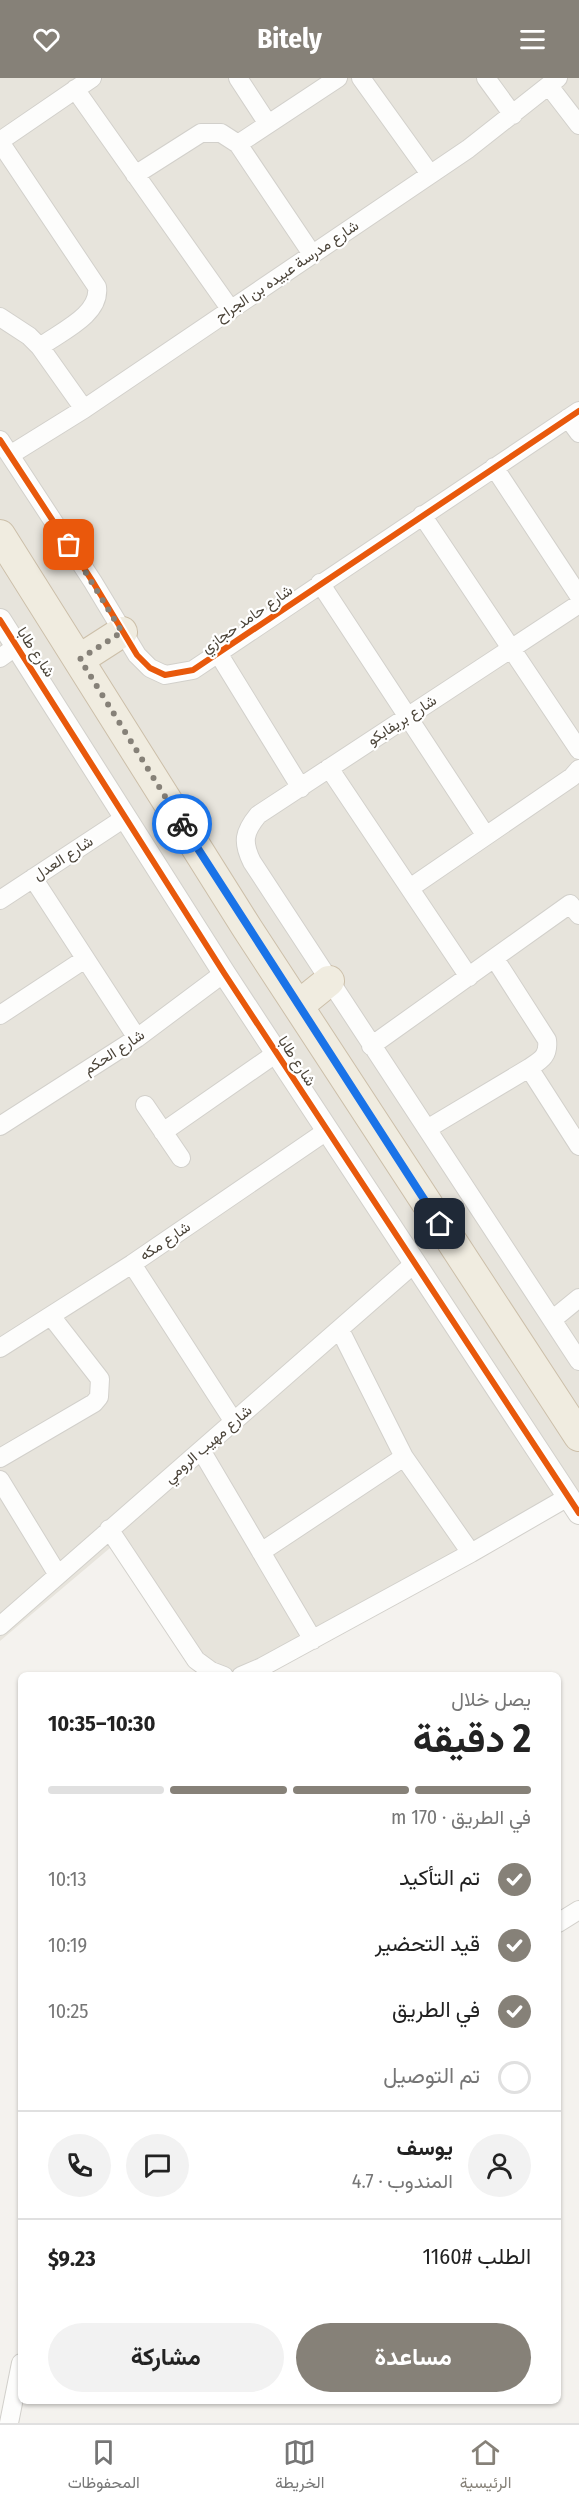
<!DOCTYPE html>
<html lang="ar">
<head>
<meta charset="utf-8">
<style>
	body { margin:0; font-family:"Fira Sans Condensed",Vazirmatn,sans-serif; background:#f2f2f2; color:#222; direction:rtl; height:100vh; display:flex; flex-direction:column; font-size:22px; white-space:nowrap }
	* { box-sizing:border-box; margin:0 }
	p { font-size:20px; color:#767676 }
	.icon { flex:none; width:33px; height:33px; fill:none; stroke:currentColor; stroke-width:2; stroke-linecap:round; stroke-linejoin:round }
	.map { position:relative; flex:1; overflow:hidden; direction:ltr }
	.panel { position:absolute; left:18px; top:1594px; width:543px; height:732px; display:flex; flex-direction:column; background:#fff; border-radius:9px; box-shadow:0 2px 4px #0004; direction:rtl }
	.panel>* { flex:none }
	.pin { position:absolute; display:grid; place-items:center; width:51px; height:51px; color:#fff; margin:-26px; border-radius:12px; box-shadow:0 3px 9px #0006 }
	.courier { position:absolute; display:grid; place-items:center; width:60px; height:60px; margin:-30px; border:4px solid #1a73e8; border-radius:50%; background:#fff; color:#222; box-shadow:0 2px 8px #0007 }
	.headline em { font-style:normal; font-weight:700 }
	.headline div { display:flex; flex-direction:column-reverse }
	.headline { display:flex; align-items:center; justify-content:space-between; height:102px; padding:0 30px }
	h1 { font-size:39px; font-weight:700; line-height:45px }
	.bar { display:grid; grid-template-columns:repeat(4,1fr); gap:9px 6px; align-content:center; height:72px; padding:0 30px }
	.bar i { height:8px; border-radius:4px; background:#e0e0e0 }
	.bar .selected { background:#868178 }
	.bar p { grid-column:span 4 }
	.line { display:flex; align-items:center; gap:15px; padding:0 30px; border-top:2px solid #e0e0e0 }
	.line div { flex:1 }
	.round { display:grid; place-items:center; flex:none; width:63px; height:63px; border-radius:32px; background:#f2f2f2 }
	ol { padding:0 30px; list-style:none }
	li { display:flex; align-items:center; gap:18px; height:66px }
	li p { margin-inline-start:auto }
	li .icon { padding:6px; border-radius:50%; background:#868178; color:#fff; stroke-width:4 }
	li:last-child { color:#767676 }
	li i { width:33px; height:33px; border:3px solid #e0e0e0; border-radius:50% }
	.button { display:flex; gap:12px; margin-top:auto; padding:12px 30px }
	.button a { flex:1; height:69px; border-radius:36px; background:#868178; color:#fff; font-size:24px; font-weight:700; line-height:69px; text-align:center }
	.button a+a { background:#f2f2f2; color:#222 }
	header { display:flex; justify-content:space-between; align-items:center; height:78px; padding:0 30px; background:#868178; color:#fff; font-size:27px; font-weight:700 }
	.tab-bar { display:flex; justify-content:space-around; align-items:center; height:84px; border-top:2px solid #e0e0e0; background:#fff; font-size:16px; color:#767676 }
	.tab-bar a { display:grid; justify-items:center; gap:3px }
	.tab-bar .selected { color:#868178 }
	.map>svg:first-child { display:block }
	.residential { fill:#e7e4dc }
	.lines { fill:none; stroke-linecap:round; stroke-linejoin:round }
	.minor-casing { stroke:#d2d0cb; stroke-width:20 }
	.tertiary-casing { stroke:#d2d0cb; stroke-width:24 }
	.trunk-casing { stroke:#ccbfa9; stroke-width:32 }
	.minor { stroke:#fdfdfc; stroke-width:18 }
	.tertiary { stroke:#fdfdfc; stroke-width:22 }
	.trunk { stroke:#f0ece0; stroke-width:30 }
	.cycleway-casing { stroke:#fff; stroke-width:10 }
	.cycleway { stroke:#e8590c; stroke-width:6 }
	.done { stroke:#868178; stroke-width:6; stroke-dasharray:0 10.8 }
	.route { stroke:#1a73e8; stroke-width:8 }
	.labels { text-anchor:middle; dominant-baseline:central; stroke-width:4.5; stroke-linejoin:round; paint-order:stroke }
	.street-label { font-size:15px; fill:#4b4439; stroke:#fff }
</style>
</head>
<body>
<header><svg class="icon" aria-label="menu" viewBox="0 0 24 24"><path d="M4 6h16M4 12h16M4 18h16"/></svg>Bitely<svg class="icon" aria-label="heart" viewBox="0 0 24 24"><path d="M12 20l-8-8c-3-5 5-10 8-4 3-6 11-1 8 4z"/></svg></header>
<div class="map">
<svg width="579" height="2345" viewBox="0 0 579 2345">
	<rect width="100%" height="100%" fill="#f4f2ee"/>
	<path class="residential" d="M0,0H579V1422L237,1594L217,1590L204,1582L132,1468L110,1470L0,1563Z"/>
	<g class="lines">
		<defs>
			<path id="minor" d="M238,0L268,46
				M361,0L430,96
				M486,0L513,37
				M549,8L579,47
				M75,11L231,232
				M0,63L92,0
				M0,64L97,209C101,237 60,254 40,269
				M238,66L338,0
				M135,97L201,55H221L238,66L312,176
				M0,239L29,258L40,269L84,331
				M568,340L579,355
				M0,362L93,504L137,577L150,590L165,597L193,592L579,333
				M10,377L84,331L468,71L558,0
				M494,389L579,518
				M422,437L579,672
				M320,505L486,758
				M579,526L258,737C244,754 242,764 252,784L579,1283
				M218,575L301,710
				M0,580L18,567
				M329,690L469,899
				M33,800L137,960
				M410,810L572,699L579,691
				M0,822L126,739
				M0,937L85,881
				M371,968L570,826L579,837
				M529,990L579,1068
				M145,1027L181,1080
				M0,1048L137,960L224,895
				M427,1051L529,990C541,982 549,978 547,962L495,881
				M163,1054L278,974
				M132,1186L234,1344
				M552,1242L579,1220
				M0,1270L132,1186L328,1052
				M201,1372L313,1562
				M0,1380L94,1325L99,1319L100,1301L51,1238
				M0,1402L58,1497
				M109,1451L196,1582L211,1593L224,1598
				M261,1474L404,1379
				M471,1475L568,1419
				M0,1548L416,1184
				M241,1598L262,1589L471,1475L404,1379L340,1252
				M558,1845L579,1832
				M9,2345L21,2285"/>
			<path id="tertiary" d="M0,542L224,895L579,1435"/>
			<path id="trunk" d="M0,457L247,850L579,1358
				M80,581L122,554
				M298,928L329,903"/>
		</defs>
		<use href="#minor" class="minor-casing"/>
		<use href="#tertiary" class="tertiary-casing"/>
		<use href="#trunk" class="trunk-casing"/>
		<use href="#minor" class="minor"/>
		<use href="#tertiary" class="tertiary"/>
		<use href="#trunk" class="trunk"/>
		<defs>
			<path id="cycleway" d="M0,362L93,504L137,577L150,590L165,597L193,592L579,333
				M0,542L224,895L579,1435"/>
		</defs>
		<use href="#cycleway" class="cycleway-casing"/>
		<use href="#cycleway" class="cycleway"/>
	</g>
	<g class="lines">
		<path class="done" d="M69,467L122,554L80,581L182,746"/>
		<path class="route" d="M182,746L440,1146"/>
	</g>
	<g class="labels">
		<g class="street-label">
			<text transform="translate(287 193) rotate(-34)">شارع مدرسة عبيده بن الجراح</text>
			<text transform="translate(247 541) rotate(-35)">شارع حامد حجازي</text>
			<text transform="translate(36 574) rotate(57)">شارع طابا</text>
			<text transform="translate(402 642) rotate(-33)">شارع بريفابكو</text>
			<text transform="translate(63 780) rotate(-33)">شارع العدل</text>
			<text transform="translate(114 974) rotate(-33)">شارع الحكم</text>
			<text transform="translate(297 983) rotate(57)">شارع طابا</text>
			<text transform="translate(165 1163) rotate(-34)">شارع مكه</text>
			<text transform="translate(208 1366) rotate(-41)">شارع مهيب الرومي</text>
		</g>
	</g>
</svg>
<div class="pin" style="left:69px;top:467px;background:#ea580c"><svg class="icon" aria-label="bag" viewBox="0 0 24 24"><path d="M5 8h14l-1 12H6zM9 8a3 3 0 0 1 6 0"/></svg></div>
<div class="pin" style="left:440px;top:1146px;background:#1f2937"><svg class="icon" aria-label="home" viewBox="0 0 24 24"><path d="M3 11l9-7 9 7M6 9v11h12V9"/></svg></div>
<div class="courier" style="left:182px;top:746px"><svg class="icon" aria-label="bike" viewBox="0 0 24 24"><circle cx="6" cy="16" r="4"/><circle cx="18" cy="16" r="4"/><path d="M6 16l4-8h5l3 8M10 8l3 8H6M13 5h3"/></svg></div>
<section class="panel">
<div class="headline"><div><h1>2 دقيقة</h1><p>يصل خلال</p></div><em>10:30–10:35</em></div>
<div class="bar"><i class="selected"></i><i class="selected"></i><i class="selected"></i><i></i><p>في الطريق · 170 m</p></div>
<ol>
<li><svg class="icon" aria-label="check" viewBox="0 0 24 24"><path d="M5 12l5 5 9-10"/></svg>تم التأكيد<p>10:13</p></li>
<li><svg class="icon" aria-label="check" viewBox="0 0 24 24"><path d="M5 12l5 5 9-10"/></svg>قيد التحضير<p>10:19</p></li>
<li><svg class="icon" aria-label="check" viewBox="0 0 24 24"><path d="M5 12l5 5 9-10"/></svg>في الطريق<p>10:25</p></li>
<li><i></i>تم التوصيل</li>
</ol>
<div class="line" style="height:108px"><a class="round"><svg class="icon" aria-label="person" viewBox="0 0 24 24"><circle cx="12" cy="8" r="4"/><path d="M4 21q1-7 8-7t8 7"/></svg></a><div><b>يوسف</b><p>المندوب · 4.7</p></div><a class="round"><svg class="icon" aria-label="chat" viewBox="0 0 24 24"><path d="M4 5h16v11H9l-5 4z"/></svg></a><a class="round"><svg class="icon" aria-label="phone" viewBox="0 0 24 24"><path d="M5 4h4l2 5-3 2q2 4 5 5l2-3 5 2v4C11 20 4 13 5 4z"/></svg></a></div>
<div class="line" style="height:78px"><div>الطلب #1160</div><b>$9.23</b></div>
<div class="button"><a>مساعدة</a><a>مشاركة</a></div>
</section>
</div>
<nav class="tab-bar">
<a class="selected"><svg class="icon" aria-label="home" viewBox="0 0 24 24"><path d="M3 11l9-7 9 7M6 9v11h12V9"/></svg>الرئيسية</a>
<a><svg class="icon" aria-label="map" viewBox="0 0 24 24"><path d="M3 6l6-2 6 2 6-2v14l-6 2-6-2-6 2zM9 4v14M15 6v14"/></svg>الخريطة</a>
<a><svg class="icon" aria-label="saved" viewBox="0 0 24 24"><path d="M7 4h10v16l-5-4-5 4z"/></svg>المحفوظات</a>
</nav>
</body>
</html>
